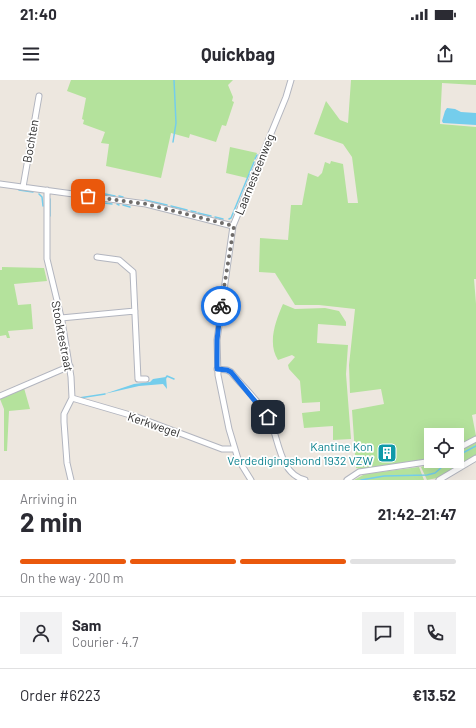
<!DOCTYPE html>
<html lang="en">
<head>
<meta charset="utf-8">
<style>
	body { margin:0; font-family:Barlow,sans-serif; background:#f2f2f3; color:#2b2b33; height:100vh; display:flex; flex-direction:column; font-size:15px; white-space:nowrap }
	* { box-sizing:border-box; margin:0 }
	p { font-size:13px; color:#7c7c81 }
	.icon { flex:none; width:22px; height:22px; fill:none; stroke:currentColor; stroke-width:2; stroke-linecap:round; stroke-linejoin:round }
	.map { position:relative; height:400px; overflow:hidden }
	.panel { display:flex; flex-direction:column; background:#fff; flex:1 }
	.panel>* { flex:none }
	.buttons { position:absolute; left:424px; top:348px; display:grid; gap:8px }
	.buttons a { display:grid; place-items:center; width:40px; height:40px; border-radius:0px; background:#fff; box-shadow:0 4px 16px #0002; font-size:20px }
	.pin { position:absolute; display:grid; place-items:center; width:34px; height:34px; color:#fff; margin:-17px; border-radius:8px; box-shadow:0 2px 6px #0006 }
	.courier { position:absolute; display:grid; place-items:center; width:40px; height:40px; margin:-20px; border:3px solid #1a73e8; border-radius:50%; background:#fff; color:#222; box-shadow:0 1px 5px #0007 }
	.summary em { font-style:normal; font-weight:700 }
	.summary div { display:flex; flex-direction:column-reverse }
	.summary { display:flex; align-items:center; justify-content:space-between; height:68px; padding:0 20px }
	h1 { font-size:26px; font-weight:700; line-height:30px }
	.bar { display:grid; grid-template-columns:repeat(4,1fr); gap:6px 4px; align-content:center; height:48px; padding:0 20px }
	.bar i { height:5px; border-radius:3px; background:#e1e1e2 }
	.bar .selected { background:#ea580c }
	.bar p { grid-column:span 4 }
	.line { display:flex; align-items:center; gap:10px; padding:0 20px; border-top:1px solid #e1e1e2 }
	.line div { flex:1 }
	.round { display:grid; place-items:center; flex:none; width:42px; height:42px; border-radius:0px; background:#f2f2f3 }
	.status { display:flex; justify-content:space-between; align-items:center; height:28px; padding:0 20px; background:#fff; direction:ltr }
	.status svg { height:11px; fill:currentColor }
	header { display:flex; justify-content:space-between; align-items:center; height:52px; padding:0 20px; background:#fff; font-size:18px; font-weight:700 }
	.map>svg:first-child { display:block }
	.green { fill:#b4e29c }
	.water { fill:#74cdec }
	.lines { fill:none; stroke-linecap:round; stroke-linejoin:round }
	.stream { stroke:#74cdec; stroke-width:1.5 }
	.minor-casing { stroke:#b2b5bf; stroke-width:7 }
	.minor { stroke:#fff; stroke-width:5 }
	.done { stroke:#706d6b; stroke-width:4; stroke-dasharray:0 7.2 }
	.route { stroke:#1a73e8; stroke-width:5 }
	.labels { text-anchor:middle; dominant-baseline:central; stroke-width:3.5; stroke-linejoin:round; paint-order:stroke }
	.street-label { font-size:12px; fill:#2c2c2c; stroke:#fff }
	.culture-label { font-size:12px; fill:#0d838f; stroke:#fff; text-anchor:end }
</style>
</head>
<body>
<div class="status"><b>21:40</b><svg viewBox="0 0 49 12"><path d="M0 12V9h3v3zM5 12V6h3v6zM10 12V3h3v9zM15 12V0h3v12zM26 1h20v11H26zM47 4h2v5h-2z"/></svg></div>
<header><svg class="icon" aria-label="menu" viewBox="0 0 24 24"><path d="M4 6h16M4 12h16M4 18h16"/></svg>Quickbag<svg class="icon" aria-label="share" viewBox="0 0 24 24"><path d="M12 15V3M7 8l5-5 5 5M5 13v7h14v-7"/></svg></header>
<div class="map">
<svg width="476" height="400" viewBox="0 0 476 400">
	<rect width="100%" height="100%" fill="#ede7df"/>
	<path class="green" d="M71,0H233L228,5L233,17L232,21L234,22L226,46L222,45L216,62L190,54L189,58L171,53L161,98L106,86L109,64L101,63L105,52L83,44L84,40L82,39L86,18L67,11Z
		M351,0H476V5L442,3L440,44L476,47V199H474L476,224V334L472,335L476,356L457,367V355H431V379L360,389L356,388L352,330L384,324L381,309L350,313L349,285L355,229L319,225H295L275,193L259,192L260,158L288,160L291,125H302L308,93L318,97L322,93L325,82L330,84L331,81L343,84L348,123H358L352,77L343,64L314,54L326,21L340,40L348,43Z
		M230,67L257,73L247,98L226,93Z
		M2,187L44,188L47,201L14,204L18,225L31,224L33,249L8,251L10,258H7L6,255L0,256V190H2Z
		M283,224L295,229L325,228L339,231L346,242V246L318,244L317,263L348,265L346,294L351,359L333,360V346L304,348L302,333L320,331V322L302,323L300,301L289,289L288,285L295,277L292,275L278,280C267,263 276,240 283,224Z
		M24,308L30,329L9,331L7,371H4V329L0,319Z
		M476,361V375L437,398L427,400L421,387L438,381H457V372Z
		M419,387L424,400H354L365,394Z"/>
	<path class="water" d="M447,28L455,29L461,32L476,33V45L443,43L442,41L445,31Z
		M166,297L167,309L163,304L139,306L104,314L134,304L150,302L153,299Z"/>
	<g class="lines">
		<path class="stream" d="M173,62L176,43L174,0
			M255,79L257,75
			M19,110L33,112
			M90,112L97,113
			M39,114L42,117L43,126
			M99,114H101
			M105,114L115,116
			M119,116L123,117
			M145,120L167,125
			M94,121L97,122
			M104,123L112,124
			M117,124L119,125
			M123,125L130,127
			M171,126L187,130
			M191,131L196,132
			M198,133L211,136
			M50,136V119
			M215,137L223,139
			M229,139L231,138L254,82
			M165,299L167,296L174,299
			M79,318L105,314
			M457,376L476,366
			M361,400L384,396L427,395L435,393L449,381"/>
		<defs>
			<path id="minor" d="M0,104L146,124L233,146
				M23,107L39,16
				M47,110V179L62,241L71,297L72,318L64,334V342L67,383L71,400
				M97,177L119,180L133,192L138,299H146
				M61,238L135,231
				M217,289L227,290L231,292C242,306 261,323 269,338C279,358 279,394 305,400
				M0,316L70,286
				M72,318L137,337L222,369H235
				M457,369L476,359
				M251,400L238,379L229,349L218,295L217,260L233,146L286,17L291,0
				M347,400L359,392L433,381
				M439,400L476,378"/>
		</defs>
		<use href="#minor" class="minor-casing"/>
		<use href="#minor" class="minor"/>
	</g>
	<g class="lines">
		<path class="done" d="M88,116L146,124L234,146L221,226"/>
		<path class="route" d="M221,226L217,260V289L227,290L231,292L268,337"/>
	</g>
	<defs>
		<symbol id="building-square" viewBox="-11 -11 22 22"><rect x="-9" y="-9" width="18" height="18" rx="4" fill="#0f9aa8" stroke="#fff"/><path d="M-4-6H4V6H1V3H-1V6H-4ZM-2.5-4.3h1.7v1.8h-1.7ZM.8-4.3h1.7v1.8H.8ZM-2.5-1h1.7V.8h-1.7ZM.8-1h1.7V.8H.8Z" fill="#fff"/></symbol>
	</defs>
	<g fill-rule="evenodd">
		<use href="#building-square" x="376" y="362" width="22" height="22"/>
	</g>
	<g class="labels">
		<g class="street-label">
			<text transform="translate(30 61) rotate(-80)">Bochten</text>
			<text transform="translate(254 94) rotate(-68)">Laarnesteenweg</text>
			<text transform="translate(63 256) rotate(79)">Stooktestraat</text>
			<text transform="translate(154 344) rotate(19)">Kerkwegel</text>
		</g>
		<g class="culture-label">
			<text x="373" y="366">Kantine Kon<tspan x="373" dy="14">Verdedigingshond 1932 VZW</tspan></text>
		</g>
	</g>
</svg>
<div class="buttons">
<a><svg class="icon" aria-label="locate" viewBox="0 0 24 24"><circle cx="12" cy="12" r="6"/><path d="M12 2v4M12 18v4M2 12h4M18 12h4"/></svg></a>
</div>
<div class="pin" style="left:88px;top:116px;background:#ea580c"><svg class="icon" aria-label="bag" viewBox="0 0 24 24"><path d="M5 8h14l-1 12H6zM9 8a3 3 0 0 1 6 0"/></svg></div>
<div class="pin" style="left:268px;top:337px;background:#1f2937"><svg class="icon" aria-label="home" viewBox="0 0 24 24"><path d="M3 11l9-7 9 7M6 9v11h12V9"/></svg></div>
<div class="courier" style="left:221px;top:226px"><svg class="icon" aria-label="bike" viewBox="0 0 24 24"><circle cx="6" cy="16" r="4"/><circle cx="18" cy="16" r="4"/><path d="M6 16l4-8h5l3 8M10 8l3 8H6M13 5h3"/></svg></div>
</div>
<section class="panel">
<div class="summary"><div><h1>2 min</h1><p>Arriving in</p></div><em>21:42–21:47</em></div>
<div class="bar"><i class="selected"></i><i class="selected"></i><i class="selected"></i><i></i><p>On the way · 200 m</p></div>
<div class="line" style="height:72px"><a class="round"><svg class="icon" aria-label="person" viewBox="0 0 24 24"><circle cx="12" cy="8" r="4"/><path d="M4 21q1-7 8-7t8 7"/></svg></a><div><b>Sam</b><p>Courier · 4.7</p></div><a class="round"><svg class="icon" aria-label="chat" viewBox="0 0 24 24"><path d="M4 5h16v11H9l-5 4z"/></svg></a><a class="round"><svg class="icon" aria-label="phone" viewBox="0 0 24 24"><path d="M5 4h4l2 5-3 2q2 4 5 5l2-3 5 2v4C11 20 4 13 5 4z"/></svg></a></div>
<div class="line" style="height:52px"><div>Order #6223</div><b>€13.52</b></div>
</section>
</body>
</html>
